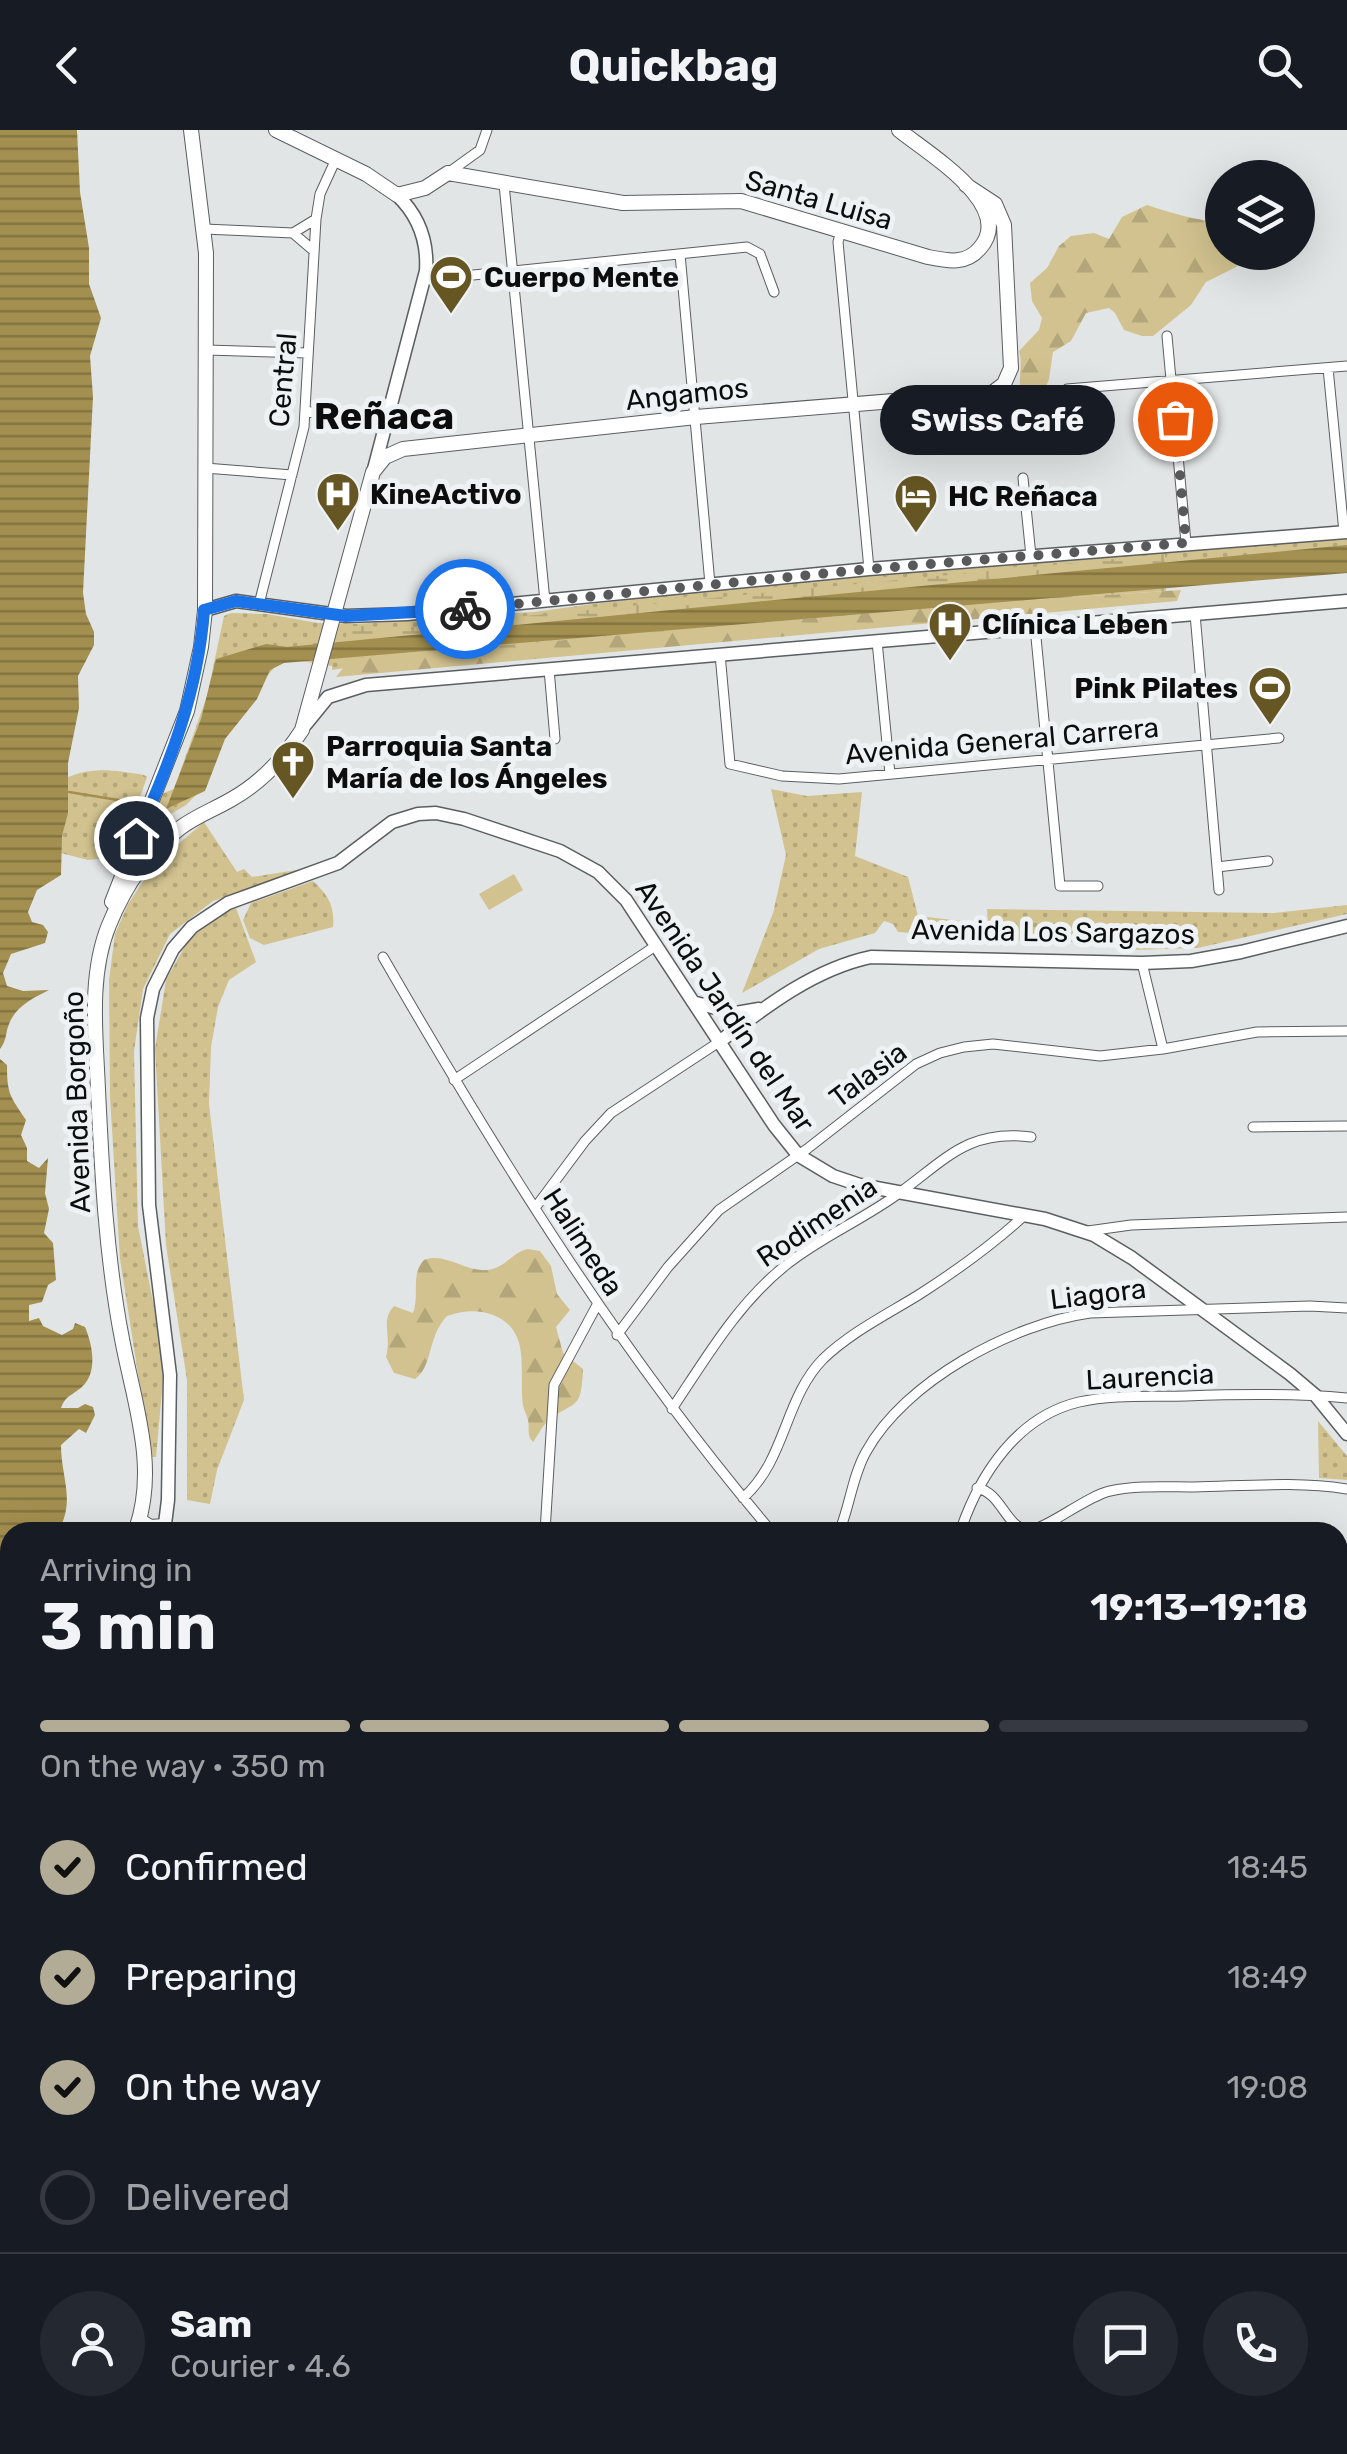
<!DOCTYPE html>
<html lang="en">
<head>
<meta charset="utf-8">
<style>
	body { margin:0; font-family:Rubik,sans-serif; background:#242831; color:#f1f3f6; height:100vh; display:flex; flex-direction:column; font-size:38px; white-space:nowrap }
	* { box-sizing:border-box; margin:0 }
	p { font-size:32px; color:#9ea1a6 }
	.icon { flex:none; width:55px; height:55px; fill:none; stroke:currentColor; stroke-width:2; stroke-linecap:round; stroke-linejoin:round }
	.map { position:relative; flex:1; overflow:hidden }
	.side { position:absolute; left:0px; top:1392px; width:1348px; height:932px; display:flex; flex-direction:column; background:#171b24; border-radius:30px 30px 0 0; box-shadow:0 10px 40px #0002 }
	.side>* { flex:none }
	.controls { position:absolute; left:1205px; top:30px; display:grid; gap:20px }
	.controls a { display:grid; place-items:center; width:110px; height:110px; border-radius:50%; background:#171b24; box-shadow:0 10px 40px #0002; font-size:50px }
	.pin { position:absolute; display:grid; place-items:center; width:85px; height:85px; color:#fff; margin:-42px; border:5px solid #fff; border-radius:50%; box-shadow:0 2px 10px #0007 }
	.courier { position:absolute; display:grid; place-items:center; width:100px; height:100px; margin:-50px; border:8px solid #1a73e8; border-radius:50%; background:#fff; color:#222; box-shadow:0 2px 12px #0007 }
	.bubble { position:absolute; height:70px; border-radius:35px; background:#171b24; box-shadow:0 10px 40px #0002; font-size:32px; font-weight:700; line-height:70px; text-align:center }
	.overview em { font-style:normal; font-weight:700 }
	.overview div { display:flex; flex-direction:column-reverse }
	.overview { display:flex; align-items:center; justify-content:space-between; height:170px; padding:0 40px }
	h1 { font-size:65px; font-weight:700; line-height:75px }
	.bar { display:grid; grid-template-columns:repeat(4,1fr); gap:15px 10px; align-content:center; height:120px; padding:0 40px }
	.bar i { height:12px; border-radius:8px; background:#363941 }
	.bar .active { background:#b2ac97 }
	.bar p { grid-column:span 4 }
	.line { display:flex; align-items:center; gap:25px; padding:0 40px; border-top:2px solid #363941 }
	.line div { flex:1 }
	.round { display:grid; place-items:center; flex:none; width:105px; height:105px; border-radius:52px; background:#242831 }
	ol { padding:0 40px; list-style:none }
	li { display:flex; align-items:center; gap:30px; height:110px }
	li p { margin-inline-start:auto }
	li .icon { padding:10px; border-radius:50%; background:#b2ac97; color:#111; stroke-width:4 }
	li:last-child { color:#9ea1a6 }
	li i { width:55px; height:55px; border:5px solid #363941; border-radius:50% }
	header { display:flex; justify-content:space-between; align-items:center; height:130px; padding:0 40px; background:#171b24; font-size:45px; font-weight:700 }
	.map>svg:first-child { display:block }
	.green { fill:url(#green-dots) }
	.forest { fill:url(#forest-firs) }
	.wetland { fill:url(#wetland-marsh) }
	.pitch { fill:#d2c28f }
	.water { fill:url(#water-rules) }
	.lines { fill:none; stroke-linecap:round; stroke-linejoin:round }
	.stream { stroke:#a38f4f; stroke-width:2.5 }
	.street-casing { stroke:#5b5e60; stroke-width:11 }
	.secondary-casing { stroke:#5b5e60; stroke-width:15 }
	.primary-casing { stroke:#5b5e60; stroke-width:16 }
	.street { stroke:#fff; stroke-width:9 }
	.secondary { stroke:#fff; stroke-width:12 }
	.primary { stroke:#fff; stroke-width:14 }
	.done { stroke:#57595a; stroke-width:10; stroke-dasharray:0 18 }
	.route { stroke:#1a73e8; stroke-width:12 }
	.labels { text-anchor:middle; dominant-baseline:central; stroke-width:10; stroke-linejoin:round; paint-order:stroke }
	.street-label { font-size:28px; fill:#0c0d0e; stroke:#eef2f4 }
	.poi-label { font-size:28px; font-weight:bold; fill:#0c0d0e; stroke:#eef2f4; text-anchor:start }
	.district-label { font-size:38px; font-weight:bold; fill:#0c0d0e; stroke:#eef2f4 }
</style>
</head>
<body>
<header><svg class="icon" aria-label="back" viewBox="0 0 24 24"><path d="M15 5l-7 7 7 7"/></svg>Quickbag<svg class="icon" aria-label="search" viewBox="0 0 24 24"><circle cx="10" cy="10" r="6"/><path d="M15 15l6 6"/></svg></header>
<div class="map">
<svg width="1347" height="2324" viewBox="0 0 1347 2324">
	<defs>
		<pattern id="green-dots" width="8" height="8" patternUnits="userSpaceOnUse" patternTransform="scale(2.5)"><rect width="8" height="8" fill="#d2c28f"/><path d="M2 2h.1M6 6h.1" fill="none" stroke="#b3a67a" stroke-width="1.8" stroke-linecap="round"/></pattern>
		<pattern id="forest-firs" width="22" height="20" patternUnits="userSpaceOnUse" patternTransform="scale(2.5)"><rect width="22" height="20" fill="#d2c28f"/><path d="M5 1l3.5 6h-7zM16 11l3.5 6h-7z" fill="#b3a67a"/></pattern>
		<pattern id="wetland-marsh" width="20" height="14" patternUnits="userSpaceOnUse" patternTransform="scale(2.5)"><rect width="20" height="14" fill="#d2c28f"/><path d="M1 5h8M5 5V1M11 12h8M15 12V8" fill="none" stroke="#b3a67a"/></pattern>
		<pattern id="water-rules" width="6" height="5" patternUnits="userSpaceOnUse" patternTransform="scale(2.5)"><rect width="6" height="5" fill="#a38f4f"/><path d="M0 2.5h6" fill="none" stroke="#837340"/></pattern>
	</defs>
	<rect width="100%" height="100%" fill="#e1e5e6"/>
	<path class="green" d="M1347,407V439L358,536L332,540V536L282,528L233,588L204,657L186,675L161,690L126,703L115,727L88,730L49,720L57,653C87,635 111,640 144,645L147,647L138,673L174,659L207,566L224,486L231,483L267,484L318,493L356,494L534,482L733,455Z
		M771,659L807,666L862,662L855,726L908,747L918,786L988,794L987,779L1274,783L1347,775V784L1198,818L1128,820V815L1069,812L1067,805L1059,803L1046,813L898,802L893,794L884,791L875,803L819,819L742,863L773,783L786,725Z
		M204,692L237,742L244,739L252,747L309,738L213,771L170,804L143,859L134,921L138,1096L160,1207L163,1250L156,1327H151L120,1129L110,967L109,850L115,804L128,774L155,734Z
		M313,751C328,765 335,776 333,797L264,815L250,808L243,790L251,773Z
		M236,778L256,832L229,850L218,877L211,917L209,974L244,1270L217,1340L210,1374L187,1370V1250L166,1115L155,919L166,850L189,809L226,781Z
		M1318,1291L1347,1326V1350L1319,1348Z"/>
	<path class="forest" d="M1147,75C1166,81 1204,94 1222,90V122L1252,123L1236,137L1206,152L1191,175L1153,206H1142L1124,200L1115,183L1109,178L1086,183L1071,211L1053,222L1049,249L1042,268L1024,271C1015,255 1024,238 1019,221L1039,200L1042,188L1032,171L1030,153L1047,138L1059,116L1071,106L1094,103L1109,109L1122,87Z
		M1181,460L1177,471L336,547L350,529L972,474Z
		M528,1119L540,1121L551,1136L557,1164L570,1180L556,1197L563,1223L583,1239C581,1283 575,1269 548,1291C541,1297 538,1306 533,1312C526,1304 530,1300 528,1290C527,1285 524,1281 523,1275C518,1242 533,1201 493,1185C476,1179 463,1181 447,1186C427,1207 433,1237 415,1249L394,1243L386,1227C392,1206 380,1190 394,1176L413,1183C420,1165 410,1144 424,1130C445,1122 465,1142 487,1140C506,1138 512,1122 528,1119Z"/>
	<path class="wetland" d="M1165,424L1166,461L972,474L350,529L345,511L348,496L414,497Z"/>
	<path class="pitch" d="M514,744L523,760L489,780L479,764Z"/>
	<path class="water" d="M0,0H77L80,62L89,118V154L101,188L90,226L93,267L83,463L86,484L94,502V515L78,546L79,578L68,633V683L62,706L61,745L37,760L28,782L32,792L43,795L48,802L45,813L11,824L3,843L7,856L23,861L49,860C33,868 16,876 9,894C5,904 7,910 0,919Z
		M1347,415V443L284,533L270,540L257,569L225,609L205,661L166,679L201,589L216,529L266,514L287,517Z
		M0,929L7,935C7,964 10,966 26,990L21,1005L27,1018V1031L39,1038L48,1028L45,1063L49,1079L44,1103L53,1113L56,1150L48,1155L42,1172L29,1175V1191L39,1188L43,1196L62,1205L73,1199L75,1193L85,1197C93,1216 99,1246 78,1260C69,1267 65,1267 61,1278H78L85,1274L93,1277L95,1285L86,1303L79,1299L61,1315C61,1349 76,1369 58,1402H10V1441L0,1433Z"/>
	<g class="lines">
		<path class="stream" d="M69,662L124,671H143"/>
		<defs>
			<path id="street" d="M448,43L480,20L487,0
				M504,54L545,471
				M204,99L293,103L316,89
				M841,101L838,112L869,439
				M293,103L314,121
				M680,124L710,454
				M424,150L747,117L760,124L774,162
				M1167,206L1186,413
				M207,220L308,223
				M1328,238L1344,402
				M1067,259L1347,236
				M305,281L386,294
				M205,338L292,345
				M1023,348L1031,426
				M259,474L304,297L316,89L320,64L336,29
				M1195,484L1219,760
				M1035,497L1060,756H1098
				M877,511L890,644
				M720,524L730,634L782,646L839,649L1279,608
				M549,539L555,609
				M1217,737L1268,731
				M383,827C499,1028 621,1225 772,1402
				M1142,833L1163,919
				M454,950L657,815
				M1253,997L1347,996
				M535,1078L585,1011L611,983L719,912
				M1088,1101L1131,1095L1347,1087
				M617,1205L668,1137L719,1080L807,1019L916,934L940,923L964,917L993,914L1100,926L1163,919L1257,902L1347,901
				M672,1279C706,1228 738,1173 786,1135C822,1106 865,1089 902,1061C947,1028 970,999 1031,1007
				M977,1358C1002,1363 1005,1397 1028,1400C1043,1402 1086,1366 1110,1361C1137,1355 1166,1357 1194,1357C1245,1356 1296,1351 1347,1359
				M743,1368C786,1330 784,1269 823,1229C851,1202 888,1184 920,1164C956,1141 993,1114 1025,1085
				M545,1402L554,1255L597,1175
				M839,1402C850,1376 852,1347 866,1322C905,1251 1012,1194 1090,1183L1310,1176L1347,1178
				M960,1402C979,1346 1016,1287 1079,1272C1113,1264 1151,1267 1186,1266C1239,1264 1294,1263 1347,1268
				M1338,1449L1347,1450
				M1338,1542L1347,1544
				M1338,1658H1347
				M1338,1671L1347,1669
				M1338,1763L1347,1759
				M1338,1858L1347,1854
				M1338,1953L1347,1949
				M1338,2055L1347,2046
				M1338,2074L1347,2088
				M208,2315L214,2324
				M523,2315L524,2324
				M711,2315L712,2324
				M848,2315L850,2324
				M1084,2315L1086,2324
				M1163,2315L1164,2324
				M1326,2315L1330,2324
				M142,2324L144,2315
				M433,2324L444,2321L458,2324
				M976,2324V2315"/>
			<path id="secondary" d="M374,339L426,141C428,111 419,86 397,65
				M205,480L236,471L346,486L407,484L869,439L1347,402
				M306,594L328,567L366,555L1347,471
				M696,873L736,883L759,879
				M719,912C765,877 814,839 871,827L1142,833L1191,831L1241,822L1347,796
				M164,1402L168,1370L170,1245L149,1075L147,888L153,859L173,819L192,797L228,773L338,733L392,692L418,684L436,683L464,689L560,721L598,742L626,770L774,995L798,1025L833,1046L860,1055L1045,1089L1094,1105L1132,1128L1290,1244L1316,1266L1347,1304
				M0,1578L10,1560"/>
			<path id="primary" d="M276,0L366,44L397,65L425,58L448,43L623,73L741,71L928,127C948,131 966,135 980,118C1017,76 927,23 899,0
				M112,772L187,581L201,517L205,480L206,123L191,0
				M139,1390L150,1397L165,1396
				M135,1402C159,1339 134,1273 122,1209C106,1126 102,1044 98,960C96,907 88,846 109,795C124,758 147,722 180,698C196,686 215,679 232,669C262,652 284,628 302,600L373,342L385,327L403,319L696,287L992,263L1004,254L1011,238L1004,95L995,74L966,55
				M0,1611L10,1595"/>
		</defs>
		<use href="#street" class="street-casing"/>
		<use href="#secondary" class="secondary-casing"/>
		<use href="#primary" class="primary-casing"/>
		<use href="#street" class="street"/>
		<use href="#secondary" class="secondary"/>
		<use href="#primary" class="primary"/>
	</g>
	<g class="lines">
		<path class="done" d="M465,479L870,439L1186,413L1175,289"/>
		<path class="route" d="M136,708C170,635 198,561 204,480L236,471L346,486L465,479"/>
	</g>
	<defs>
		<symbol id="stadium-pin" viewBox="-11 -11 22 30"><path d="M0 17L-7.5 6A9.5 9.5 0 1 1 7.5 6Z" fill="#655623" stroke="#eef2f4"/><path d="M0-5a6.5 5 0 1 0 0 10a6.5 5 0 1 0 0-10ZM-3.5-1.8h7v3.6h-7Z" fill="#fff"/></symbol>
		<symbol id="hospital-pin" viewBox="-11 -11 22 30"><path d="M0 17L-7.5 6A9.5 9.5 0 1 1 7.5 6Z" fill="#655623" stroke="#eef2f4"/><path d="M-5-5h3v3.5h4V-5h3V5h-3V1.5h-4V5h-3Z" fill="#fff"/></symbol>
		<symbol id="hotel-pin" viewBox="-11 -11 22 30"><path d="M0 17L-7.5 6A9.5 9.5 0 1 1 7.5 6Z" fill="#655623" stroke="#eef2f4"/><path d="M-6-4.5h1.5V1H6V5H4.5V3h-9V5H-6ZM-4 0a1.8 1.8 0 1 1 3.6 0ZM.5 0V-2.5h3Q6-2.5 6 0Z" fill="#fff"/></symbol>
		<symbol id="church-pin" viewBox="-11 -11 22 30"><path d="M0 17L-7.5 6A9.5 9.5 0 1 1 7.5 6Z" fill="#655623" stroke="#eef2f4"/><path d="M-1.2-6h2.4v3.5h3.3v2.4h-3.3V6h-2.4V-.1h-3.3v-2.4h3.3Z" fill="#fff"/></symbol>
	</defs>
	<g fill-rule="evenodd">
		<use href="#stadium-pin" x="426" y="122" width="50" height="68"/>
		<use href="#hospital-pin" x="313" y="339" width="50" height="68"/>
		<use href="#hotel-pin" x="891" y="341" width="50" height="68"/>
		<use href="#hospital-pin" x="925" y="469" width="50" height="68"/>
		<use href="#stadium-pin" x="1245" y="533" width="50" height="68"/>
		<use href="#church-pin" x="268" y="607" width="50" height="68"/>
	</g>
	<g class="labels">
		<g class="street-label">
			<text transform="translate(819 70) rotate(16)">Santa Luisa</text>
			<text transform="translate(283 250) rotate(-85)">Central</text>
			<text transform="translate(687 264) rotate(-6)">Angamos</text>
			<text transform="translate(1002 611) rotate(-5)">Avenida General Carrera</text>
			<text transform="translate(1053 802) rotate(1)">Avenida Los Sargazos</text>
			<text transform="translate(725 876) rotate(56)">Avenida Jardín del Mar</text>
			<text transform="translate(868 945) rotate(-37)">Talasia</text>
			<text transform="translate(77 972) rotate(-92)">Avenida Borgoño</text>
			<text transform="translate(817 1092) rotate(-34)">Rodimenia</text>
			<text transform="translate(583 1112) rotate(57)">Halimeda</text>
			<text transform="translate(1098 1164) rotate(-7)">Liagora</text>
			<text transform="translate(1150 1247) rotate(-3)">Laurencia</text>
		</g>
		<g class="poi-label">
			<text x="484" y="147">Cuerpo Mente</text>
			<text x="370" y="364">KineActivo</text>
			<text x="948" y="366">HC Reñaca</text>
			<text x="982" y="494">Clínica Leben</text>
			<text x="1238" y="558" text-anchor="end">Pink Pilates</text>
			<text x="326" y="616">Parroquia Santa<tspan x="326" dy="32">María de los Ángeles</tspan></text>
		</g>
		<g class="district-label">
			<text x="384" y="286">Reñaca</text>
		</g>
	</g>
</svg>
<div class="controls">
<a><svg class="icon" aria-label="layers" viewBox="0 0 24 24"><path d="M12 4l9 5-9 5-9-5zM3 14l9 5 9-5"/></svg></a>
</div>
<div class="pin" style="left:1175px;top:289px;background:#ea580c"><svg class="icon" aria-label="bag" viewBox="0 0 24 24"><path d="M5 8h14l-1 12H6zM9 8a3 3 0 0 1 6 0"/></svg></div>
<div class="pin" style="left:136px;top:708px;background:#1f2937"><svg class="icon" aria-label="home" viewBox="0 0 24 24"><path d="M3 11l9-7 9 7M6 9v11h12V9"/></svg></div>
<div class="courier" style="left:465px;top:479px"><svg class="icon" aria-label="bike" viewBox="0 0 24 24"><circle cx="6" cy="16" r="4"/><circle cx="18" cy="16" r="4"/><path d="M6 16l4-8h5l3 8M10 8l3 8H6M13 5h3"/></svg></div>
<div class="bubble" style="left:880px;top:255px;width:235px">Swiss Café</div>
<section class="side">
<div class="overview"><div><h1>3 min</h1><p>Arriving in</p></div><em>19:13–19:18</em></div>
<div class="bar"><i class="active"></i><i class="active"></i><i class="active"></i><i></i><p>On the way · 350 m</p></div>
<ol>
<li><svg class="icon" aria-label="check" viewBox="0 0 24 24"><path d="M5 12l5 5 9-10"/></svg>Confirmed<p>18:45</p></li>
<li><svg class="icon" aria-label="check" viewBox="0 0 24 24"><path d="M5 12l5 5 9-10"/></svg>Preparing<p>18:49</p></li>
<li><svg class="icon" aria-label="check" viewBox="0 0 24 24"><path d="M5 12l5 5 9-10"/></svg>On the way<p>19:08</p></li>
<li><i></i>Delivered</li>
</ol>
<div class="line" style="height:180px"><a class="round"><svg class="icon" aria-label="person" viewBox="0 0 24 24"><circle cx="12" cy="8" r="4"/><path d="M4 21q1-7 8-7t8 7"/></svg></a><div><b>Sam</b><p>Courier · 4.6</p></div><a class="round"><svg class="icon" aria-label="chat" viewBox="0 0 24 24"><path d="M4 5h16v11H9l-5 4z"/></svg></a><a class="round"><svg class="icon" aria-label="phone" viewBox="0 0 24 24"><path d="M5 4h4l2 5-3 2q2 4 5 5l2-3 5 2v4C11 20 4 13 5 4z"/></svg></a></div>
</section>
</div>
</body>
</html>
